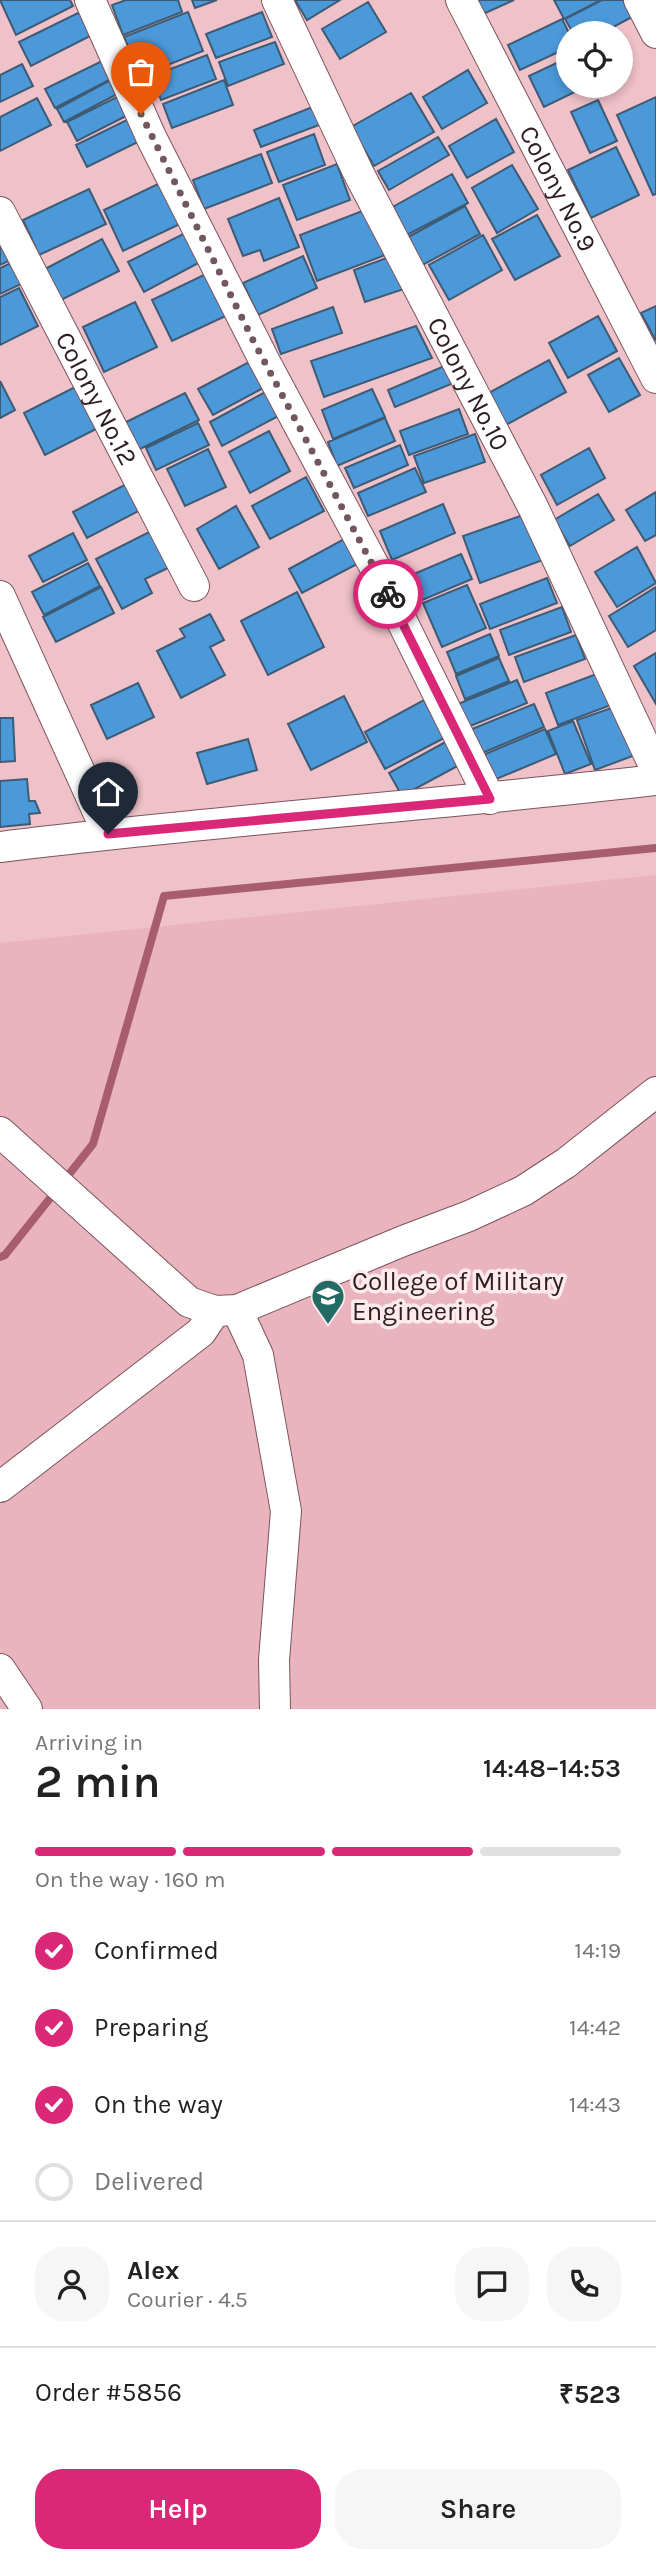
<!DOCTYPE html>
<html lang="en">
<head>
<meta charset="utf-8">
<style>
	body { margin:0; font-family:Karla,sans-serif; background:#f6f6f6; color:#222; height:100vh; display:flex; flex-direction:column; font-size:26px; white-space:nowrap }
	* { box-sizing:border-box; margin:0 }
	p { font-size:23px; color:#767676 }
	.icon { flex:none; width:38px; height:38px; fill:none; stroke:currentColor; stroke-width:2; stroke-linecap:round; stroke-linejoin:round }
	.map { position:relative; height:1709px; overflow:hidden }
	.sheet { display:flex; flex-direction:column; background:#fff; flex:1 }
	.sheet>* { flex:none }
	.controls { position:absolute; left:556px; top:21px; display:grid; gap:14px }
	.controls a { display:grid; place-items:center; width:77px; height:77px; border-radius:50%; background:#fff; box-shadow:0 4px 10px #0003; font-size:35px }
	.pin { position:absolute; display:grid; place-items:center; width:60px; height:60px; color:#fff; margin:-72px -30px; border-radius:50% 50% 50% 0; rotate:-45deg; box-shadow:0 0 7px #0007 }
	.pin .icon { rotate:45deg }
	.courier { position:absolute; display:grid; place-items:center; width:70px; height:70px; margin:-35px; border:5px solid #db2777; border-radius:50%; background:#fff; color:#222; box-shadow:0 2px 9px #0007 }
	.summary em { font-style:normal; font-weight:600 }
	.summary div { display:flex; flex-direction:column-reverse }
	.summary { display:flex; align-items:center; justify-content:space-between; height:119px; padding:0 35px }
	h1 { font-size:46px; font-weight:600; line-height:52px }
	.bar { display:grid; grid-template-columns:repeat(4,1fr); gap:10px 7px; align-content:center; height:84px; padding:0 35px }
	.bar i { height:9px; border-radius:5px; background:#e0e0e0 }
	.bar .selected { background:#db2777 }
	.bar p { grid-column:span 4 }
	.line { display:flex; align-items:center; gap:18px; padding:0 35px; border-top:2px solid #e0e0e0 }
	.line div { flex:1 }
	.round { display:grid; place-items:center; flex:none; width:74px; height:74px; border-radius:28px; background:#f6f6f6 }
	ol { padding:0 35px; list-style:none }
	li { display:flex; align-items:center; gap:21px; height:77px }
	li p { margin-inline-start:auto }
	li .icon { padding:7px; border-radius:50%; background:#db2777; color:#fff; stroke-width:4 }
	li:last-child { color:#767676 }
	li i { width:38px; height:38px; border:4px solid #e0e0e0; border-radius:50% }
	.cta { display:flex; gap:14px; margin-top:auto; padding:14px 35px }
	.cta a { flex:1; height:80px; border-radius:28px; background:#db2777; color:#fff; font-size:28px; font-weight:600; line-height:80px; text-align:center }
	.cta a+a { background:#f6f6f6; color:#222 }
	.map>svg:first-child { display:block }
	.built { fill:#eab4be }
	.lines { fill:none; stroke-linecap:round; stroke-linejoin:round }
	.stream { stroke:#a75d6e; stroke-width:8 }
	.building { fill:#4b99d9; stroke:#3e5b75; stroke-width:2 }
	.street-casing { stroke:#7c545c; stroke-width:32 }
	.street { stroke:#fff; stroke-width:30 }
	.done { stroke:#72575c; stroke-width:7; stroke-dasharray:0 12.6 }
	.route { stroke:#db2777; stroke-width:9 }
	.labels { text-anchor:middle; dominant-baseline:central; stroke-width:7; stroke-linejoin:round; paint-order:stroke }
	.street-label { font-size:26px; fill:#2f1e21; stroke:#fdeaed }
	.poi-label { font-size:26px; fill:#2f1e21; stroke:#fdeaed; text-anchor:start }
</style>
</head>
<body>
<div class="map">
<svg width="656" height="1709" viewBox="0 0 656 1709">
	<rect width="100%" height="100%" fill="#efc1c9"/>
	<path class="built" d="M656,875V1709H0V943Z"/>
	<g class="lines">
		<path class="stream" d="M0,1257L5,1255L93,1144L164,896L656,848"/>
	</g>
	<path class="building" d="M0,0H70L73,6L16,35Z
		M126,0H178L182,12L123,35L112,5Z
		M192,0H217L195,8Z
		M295,0H340L307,20Z
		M463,0H514L472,19Z
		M554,0H601L564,19Z
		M602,0H623L632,17L602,33H573L565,19Z
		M368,2L386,32L340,59L322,29Z
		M82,11L94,34L31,66L19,42Z
		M188,12L203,51L140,76L124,37Z
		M262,12L272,37L216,58L206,34Z
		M562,19L569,33V47L520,70L508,45Z
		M275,42L284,64L228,86L219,62Z
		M207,55L216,79L161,100L152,76Z
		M569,57V86H587L544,107L529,76Z
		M106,59L115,77L55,108L45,89Z
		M22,64L33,86L0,102V75Z
		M468,70L487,103L442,129L423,97Z
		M116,77L123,91L64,122L57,109Z
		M224,80L233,105L172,128L163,104Z
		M411,93L434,132L374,166L351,127Z
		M123,94L132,113L77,141L67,122Z
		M656,97V194L653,195L617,115Z
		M37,98L51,125L0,151V117Z
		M598,100L617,141L590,153L571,112Z
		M320,104L327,122L261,147L254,130Z
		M137,115L148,137L87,167L76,145Z
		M496,119L514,152L467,178L449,146Z
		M314,134L325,165L279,182L267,152Z
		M438,137L449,155L389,190L378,171Z
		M616,147L639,195L591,218L568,170Z
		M261,154L272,183L204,209L193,180Z
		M337,164L350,200L297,220L283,185Z
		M512,165L538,209L497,233L472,188Z
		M452,174L468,203L405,236L389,209Z
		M160,183L180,224L123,251L104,210Z
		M89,189L106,224L39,255L23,220Z
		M279,198L299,247L264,261L260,250L243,256L228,219Z
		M465,206L480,234L417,268L401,241Z
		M370,208L388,254L317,281L300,235Z
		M537,215L560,256L515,280L492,239Z
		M0,229L19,256L0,265Z
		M189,231L204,260L144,292L128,262Z
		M483,235L502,270L449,300L429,265Z
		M102,239L119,271L61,300L45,269Z
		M303,256L317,288L258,315L243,283Z
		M392,256L404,289L365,302L354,270Z
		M13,262L23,283L0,294V268Z
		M210,272L230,314L172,341L152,300Z
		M19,288L38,326L0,345V297Z
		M135,302L157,347L104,372L83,327Z
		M656,306V341L641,313Z
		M333,307L342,333L281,354L272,329Z
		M598,316L617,351L568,378L549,343Z
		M416,326L432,358L324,397L311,361Z
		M619,358L640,395L609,412L588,375Z
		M549,360L566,392L504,426L487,394Z
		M249,362L263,388L213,415L198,389Z
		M449,364L456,382L395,407L388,390Z
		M0,381L15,410L0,418Z
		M77,386L98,428L45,455L24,413Z
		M372,389L385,417L333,439L322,410Z
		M269,390L282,414L222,446L210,422Z
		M185,393L199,420L136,451L122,424Z
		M459,409L468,434L409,455L400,431Z
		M385,418L395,441L337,466L328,442Z
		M198,423L209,445L156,470L146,448Z
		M269,431L290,471L250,493L229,452Z
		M475,434L485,462L424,483L414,456Z
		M400,445L408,465L354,488L345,468Z
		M589,448L605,478L557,505L541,475Z
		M208,449L226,487L185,506L167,469Z
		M415,468L426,492L368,516L358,493Z
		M306,477L324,511L270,539L252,506Z
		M132,481L146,507L87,538L73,512Z
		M656,492V535L645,541L626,510Z
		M598,494L614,520L570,546L554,520Z
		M443,504L455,533L392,560L380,531Z
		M236,506L259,547L219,569L197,529Z
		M526,514L543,560L480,583L463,536Z
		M153,530L172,566L145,579L152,593L122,609L96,559Z
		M73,533L87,560L43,582L29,556Z
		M346,538L359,563L302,593L289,569Z
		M637,547L656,583L617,607L595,572Z
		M461,554L472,579L420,601L409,576Z
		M88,563L100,586L44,615L32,592Z
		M547,578L557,603L490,629L480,604Z
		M467,585L486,628L442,647L423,603Z
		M101,587L114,613L56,642L43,617Z
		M656,587V630L628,647L609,616Z
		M297,592L324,647L268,675L241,621Z
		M562,607L571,632L509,655L500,630Z
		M210,614L224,640L210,647L225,675L181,698L157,651L185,637L180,629Z
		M490,634L499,656L456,674L447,652Z
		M576,635L585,659L524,682L515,657Z
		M656,653V704L634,666Z
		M499,658L509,681L465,699L456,676Z
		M599,673L611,705L558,725L546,693Z
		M517,680L527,703L463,729L453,706Z
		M138,683L154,717L107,739L91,705Z
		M344,696L367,742L311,770L288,724Z
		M424,700L444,738L385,769L365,732Z
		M534,704L544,727L482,753L472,729Z
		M620,705L638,754L595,770L577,720Z
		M0,718H13L15,761L0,762Z
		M573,721L591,764L565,774L548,731Z
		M545,729L556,754L494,780L483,755Z
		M248,739L257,770L207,784L197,753Z
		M451,739L463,763L402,796L389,773Z
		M27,779L29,801H35L40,813L29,814L30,824L0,827V781Z"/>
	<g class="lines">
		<defs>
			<g id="street">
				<path d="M90,0L151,137L264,360L379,575L490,799"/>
				<path id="s1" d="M277,0L358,172L533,507L656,770"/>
				<path id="s2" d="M461,0L656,378"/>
				<path d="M639,0L656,33"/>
				<path id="s3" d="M0,212L194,586"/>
				<path d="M0,596L108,834"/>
				<path d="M0,847C218,820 438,805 656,780"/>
				<path d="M0,1132L189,1302L215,1311L237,1310L403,1241L469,1216L523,1191L566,1163L656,1092"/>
				<path d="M237,1310L258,1355L286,1511L274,1660L275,1709"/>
				<path d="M0,1487L201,1332L215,1311"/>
				<path d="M0,1669L27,1709"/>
			</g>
		</defs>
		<use href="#street" class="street-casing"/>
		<use href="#street" class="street"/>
	</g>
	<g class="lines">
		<path class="done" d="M141,114L254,342L388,594"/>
		<path class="route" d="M108,834L490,799L388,594"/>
	</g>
	<defs>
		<symbol id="university-pin" viewBox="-11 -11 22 30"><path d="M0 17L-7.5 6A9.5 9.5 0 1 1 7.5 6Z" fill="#226b64" stroke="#fdeaed"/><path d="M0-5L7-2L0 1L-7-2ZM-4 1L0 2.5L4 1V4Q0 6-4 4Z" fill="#fff"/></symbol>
	</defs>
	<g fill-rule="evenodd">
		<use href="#university-pin" x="309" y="1277" width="38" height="52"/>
	</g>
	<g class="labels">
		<g class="street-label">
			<text stroke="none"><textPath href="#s2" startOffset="212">Colony No.9</textPath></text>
			<text stroke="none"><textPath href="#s1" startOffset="429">Colony No.10</textPath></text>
			<text stroke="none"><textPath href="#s3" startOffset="210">Colony No.12</textPath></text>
		</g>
		<g class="poi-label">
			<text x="352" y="1281">College of Military<tspan x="352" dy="30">Engineering</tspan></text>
		</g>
	</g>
</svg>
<div class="controls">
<a><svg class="icon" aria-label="locate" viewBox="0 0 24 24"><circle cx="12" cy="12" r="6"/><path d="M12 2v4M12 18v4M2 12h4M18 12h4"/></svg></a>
</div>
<div class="pin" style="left:141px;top:114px;background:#ea580c"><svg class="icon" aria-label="bag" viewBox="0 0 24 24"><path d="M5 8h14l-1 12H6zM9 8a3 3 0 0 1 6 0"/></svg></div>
<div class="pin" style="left:108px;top:834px;background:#1f2937"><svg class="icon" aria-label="home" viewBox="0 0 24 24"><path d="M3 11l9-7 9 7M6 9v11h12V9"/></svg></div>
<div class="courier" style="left:388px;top:594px"><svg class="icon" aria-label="bike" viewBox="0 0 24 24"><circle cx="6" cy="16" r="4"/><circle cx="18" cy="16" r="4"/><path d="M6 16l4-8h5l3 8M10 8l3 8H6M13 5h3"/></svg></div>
</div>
<section class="sheet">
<div class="summary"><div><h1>2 min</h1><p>Arriving in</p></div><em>14:48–14:53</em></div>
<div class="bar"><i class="selected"></i><i class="selected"></i><i class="selected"></i><i></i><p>On the way · 160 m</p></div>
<ol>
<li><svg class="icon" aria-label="check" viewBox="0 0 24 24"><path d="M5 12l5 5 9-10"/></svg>Confirmed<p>14:19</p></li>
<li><svg class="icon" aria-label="check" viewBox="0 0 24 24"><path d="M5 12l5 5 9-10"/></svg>Preparing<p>14:42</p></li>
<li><svg class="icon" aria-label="check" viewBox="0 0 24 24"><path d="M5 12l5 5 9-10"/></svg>On the way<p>14:43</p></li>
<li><i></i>Delivered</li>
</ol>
<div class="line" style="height:126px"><a class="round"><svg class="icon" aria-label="person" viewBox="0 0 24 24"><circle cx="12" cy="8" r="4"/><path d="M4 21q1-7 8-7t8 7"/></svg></a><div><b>Alex</b><p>Courier · 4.5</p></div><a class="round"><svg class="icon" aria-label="chat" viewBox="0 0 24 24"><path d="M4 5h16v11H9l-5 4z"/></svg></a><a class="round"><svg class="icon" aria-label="phone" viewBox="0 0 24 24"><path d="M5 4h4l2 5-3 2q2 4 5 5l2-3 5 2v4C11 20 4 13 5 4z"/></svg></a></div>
<div class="line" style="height:91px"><div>Order #5856</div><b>₹523</b></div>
<div class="cta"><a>Help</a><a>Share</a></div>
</section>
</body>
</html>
